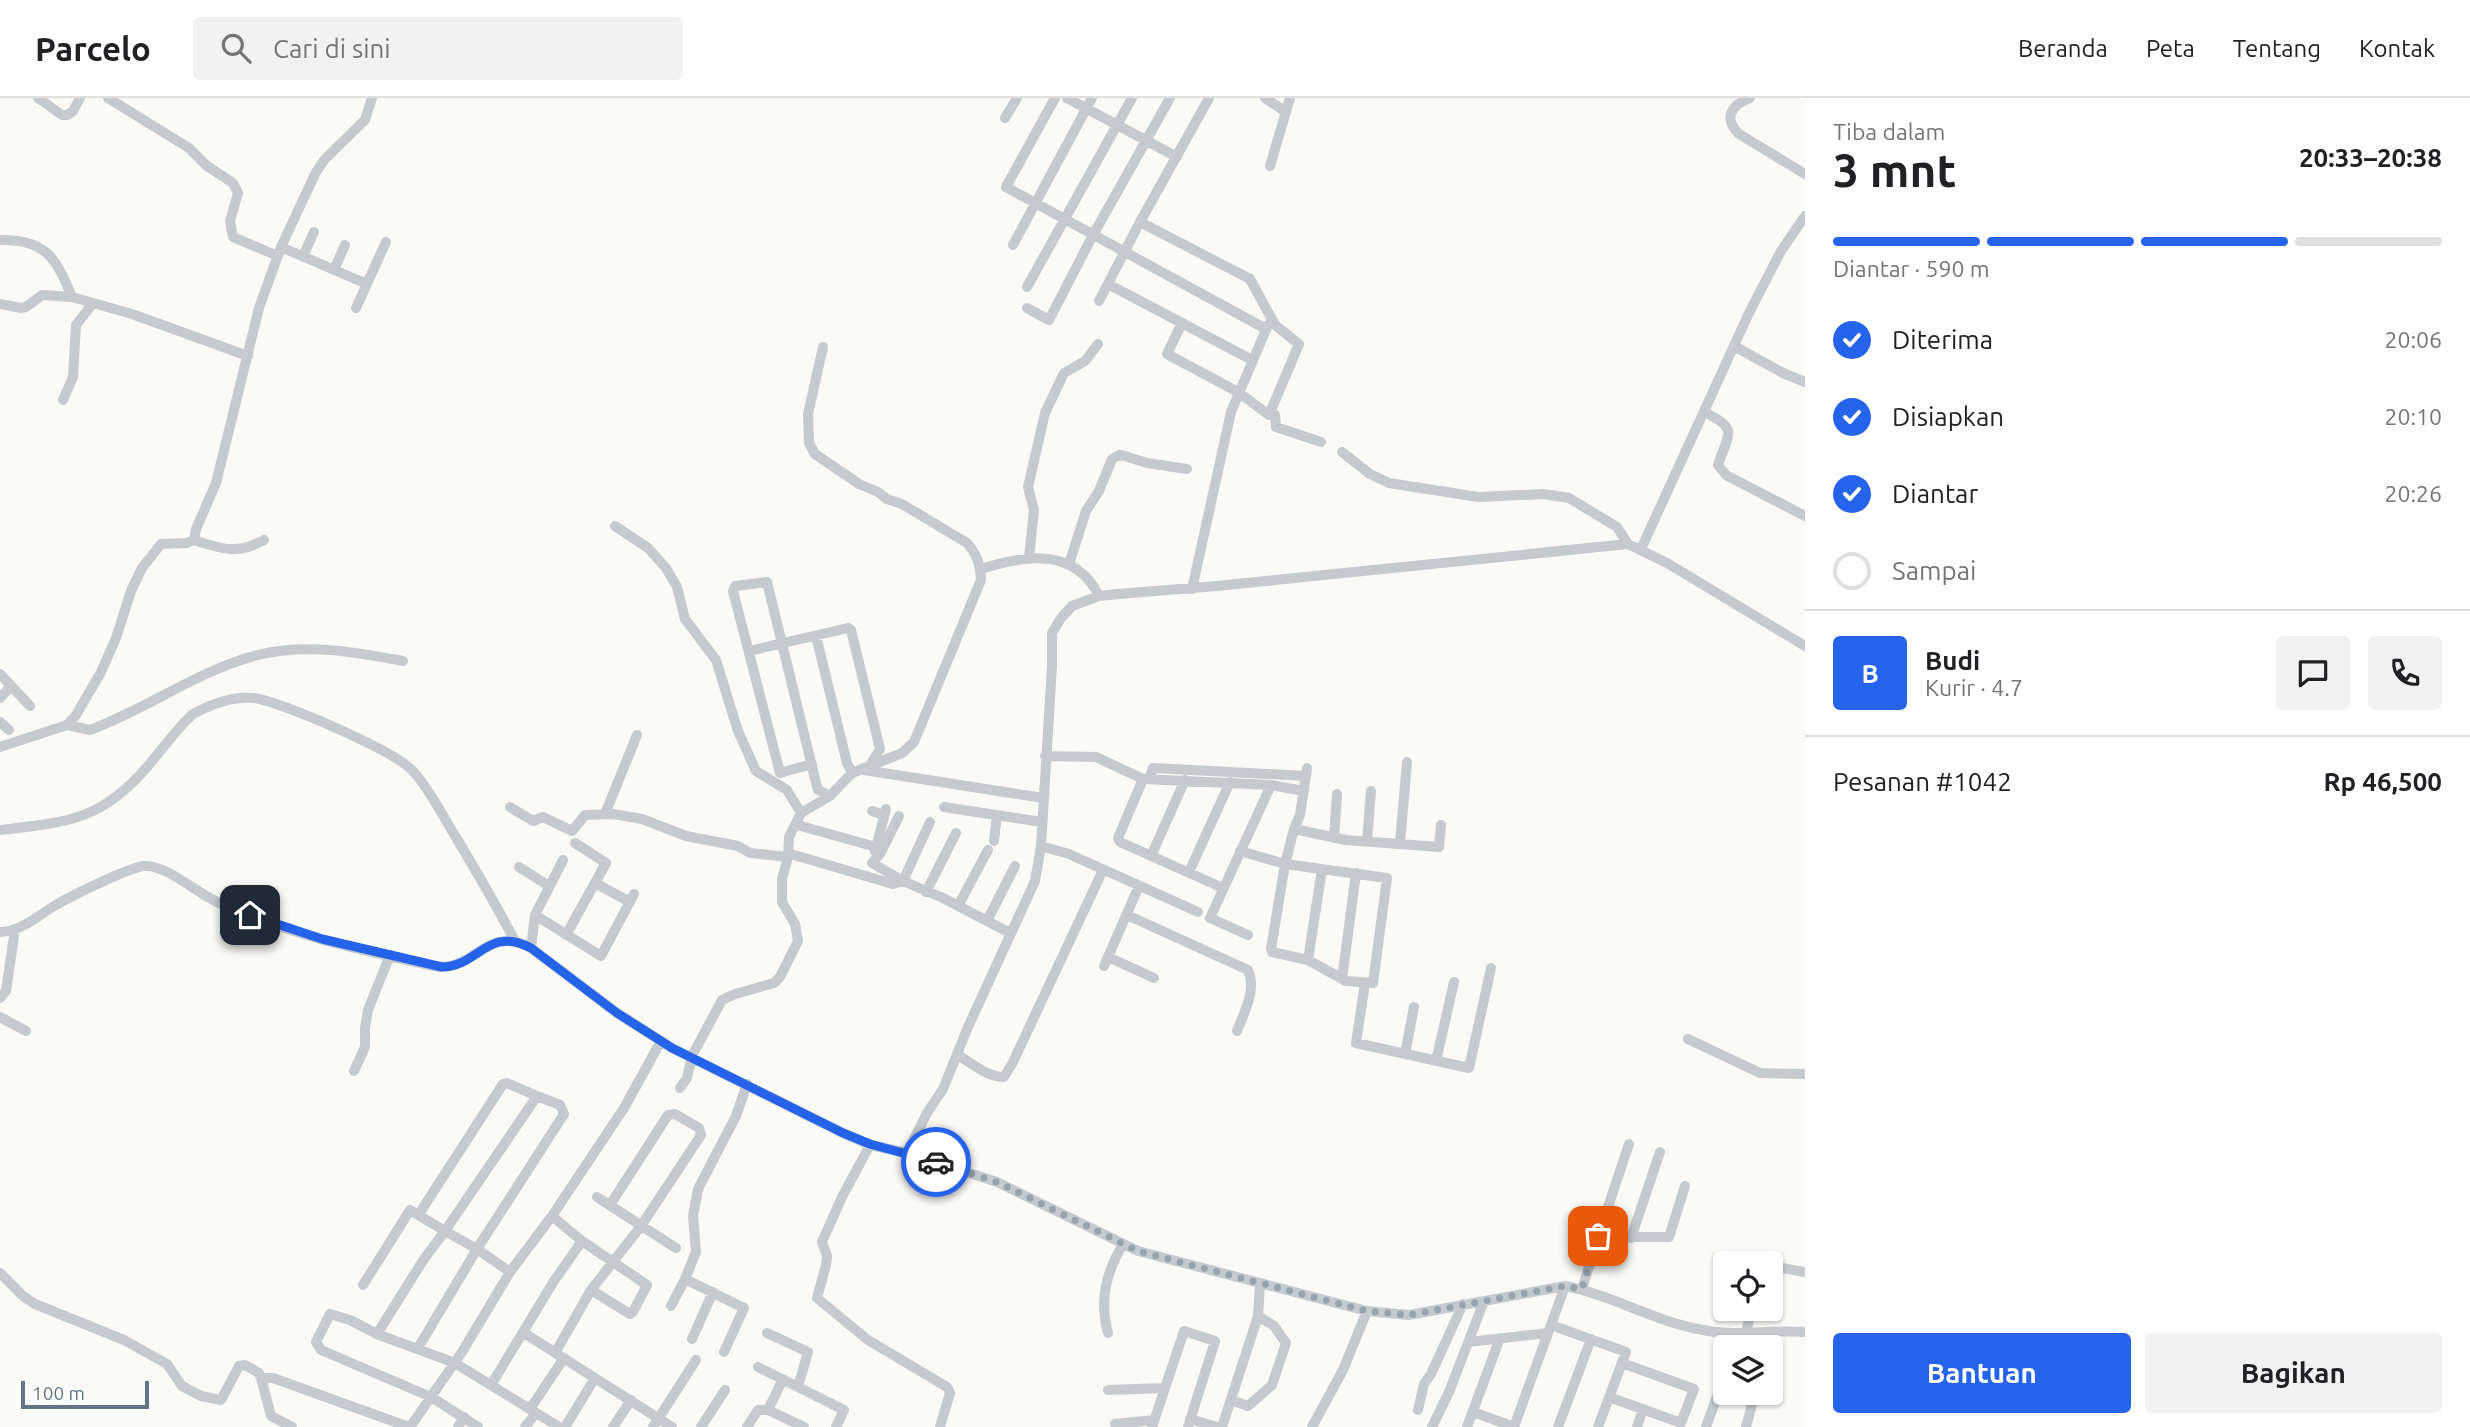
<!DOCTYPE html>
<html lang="id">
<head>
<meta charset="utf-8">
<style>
	body { margin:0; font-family:Ubuntu,sans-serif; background:#f2f2f2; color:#202124; height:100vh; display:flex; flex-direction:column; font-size:26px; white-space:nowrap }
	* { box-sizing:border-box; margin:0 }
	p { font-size:23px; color:#757577 }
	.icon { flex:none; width:38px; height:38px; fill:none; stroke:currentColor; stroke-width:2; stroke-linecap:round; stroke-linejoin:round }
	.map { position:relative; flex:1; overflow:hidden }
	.details { display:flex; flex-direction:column; background:#fff; width:665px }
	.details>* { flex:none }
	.fabs { position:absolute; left:1713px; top:1153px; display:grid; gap:14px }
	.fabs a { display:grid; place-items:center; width:70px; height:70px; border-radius:7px; background:#fff; box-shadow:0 2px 5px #0004; font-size:35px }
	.scale { position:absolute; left:21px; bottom:18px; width:128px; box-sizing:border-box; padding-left:7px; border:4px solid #627685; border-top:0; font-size:19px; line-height:24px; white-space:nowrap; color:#627685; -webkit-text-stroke:5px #fff; paint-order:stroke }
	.pin { position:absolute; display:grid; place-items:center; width:60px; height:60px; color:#fff; margin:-30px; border-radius:14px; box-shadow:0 4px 10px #0006 }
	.courier { position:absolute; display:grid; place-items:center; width:70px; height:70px; margin:-35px; border:5px solid #2563eb; border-radius:50%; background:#fff; color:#222; box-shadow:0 2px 9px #0007 }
	.overview em { font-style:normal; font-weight:600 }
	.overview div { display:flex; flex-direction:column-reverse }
	.overview { display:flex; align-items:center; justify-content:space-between; height:119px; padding:0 28px }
	h1 { font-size:46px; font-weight:600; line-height:52px }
	.bar { display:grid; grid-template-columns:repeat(4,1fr); gap:10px 7px; align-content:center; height:84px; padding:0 28px }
	.bar i { height:9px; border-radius:5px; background:#e0e0e0 }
	.bar .current { background:#2563eb }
	.bar p { grid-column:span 4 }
	.line { display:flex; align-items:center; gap:18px; padding:0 28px; border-top:2px solid #e0e0e0 }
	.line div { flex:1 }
	.round { display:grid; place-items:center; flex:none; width:74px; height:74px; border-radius:7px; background:#f2f2f2 }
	ol { padding:0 28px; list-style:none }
	li { display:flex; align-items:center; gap:21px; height:77px }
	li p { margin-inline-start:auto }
	li .icon { padding:7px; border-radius:50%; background:#2563eb; color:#fff; stroke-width:4 }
	li:last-child { color:#757577 }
	li i { width:38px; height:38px; border:4px solid #e0e0e0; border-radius:50% }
	.button { display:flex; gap:14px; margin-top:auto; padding:14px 28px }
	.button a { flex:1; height:80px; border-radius:7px; background:#2563eb; color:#fff; font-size:28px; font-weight:600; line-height:80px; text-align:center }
	.button a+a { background:#f2f2f2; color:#202124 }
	header { display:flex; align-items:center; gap:42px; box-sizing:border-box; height:98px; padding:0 35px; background:#fff; border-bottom:2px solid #e0e0e0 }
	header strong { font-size:33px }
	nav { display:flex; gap:38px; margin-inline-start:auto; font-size:24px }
	.search { width:490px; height:63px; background:#f2f2f2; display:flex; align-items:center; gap:18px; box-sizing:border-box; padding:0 24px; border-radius:7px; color:#757577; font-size:26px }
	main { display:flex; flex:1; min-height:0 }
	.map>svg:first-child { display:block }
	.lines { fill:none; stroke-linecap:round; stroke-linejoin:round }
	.minor { stroke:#c5cace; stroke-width:10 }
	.done { stroke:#97a4ad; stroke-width:7; stroke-dasharray:0 12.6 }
	.route { stroke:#2563eb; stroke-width:9 }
</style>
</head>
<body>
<header>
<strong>Parcelo</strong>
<div class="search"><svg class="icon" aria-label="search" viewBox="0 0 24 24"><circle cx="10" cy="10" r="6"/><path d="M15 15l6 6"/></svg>Cari di sini</div>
<nav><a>Beranda</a><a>Peta</a><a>Tentang</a><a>Kontak</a></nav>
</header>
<main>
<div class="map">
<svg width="1805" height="1329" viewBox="0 0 1805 1329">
	<rect width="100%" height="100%" fill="#fafaf7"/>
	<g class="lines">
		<path class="minor" d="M38,0L62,17H67L73,13L80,0
			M108,0L189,50L207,68L233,85L238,95L230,123L233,139L278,158
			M1055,0L1006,89L1266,231
			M1067,0L1177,59
			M1265,0L1286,14
			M1750,0C1731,7 1723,20 1739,36L1805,76
			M1005,20L1017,0
			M1270,68L1290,0
			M1140,124L1250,181L1275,227L1299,246L1269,317
			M0,142C46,141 56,160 72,199
			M1013,147L1092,0
			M281,149L367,186
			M303,158L314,134
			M334,172L345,147
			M1108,186L1252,262
			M1027,189L1132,0
			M1099,203L1140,124L1209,0
			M0,206L21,210L26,209L42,197L72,199L132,216L248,258
			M356,210L386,144
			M1027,210L1049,222L1093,137L1170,0
			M1182,225L1167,256L1238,294L1269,317H1275L1276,329L1321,344
			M1734,248L1783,275L1805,284
			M63,302L73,279L76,227L93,205
			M1704,314C1740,331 1728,336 1718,367L1726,377L1805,418
			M1342,354L1370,376L1389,385L1478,399L1544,396L1569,400L1617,429L1628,446
			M615,428L648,450L666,470L677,489L685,521L716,562L738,633L756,673L787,692L801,715
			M194,442L196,431L216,385L259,210L281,149L316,74L325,61L365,22L372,0
			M1641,451L1749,215L1781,153L1805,118
			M1029,459L1034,412L1028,389L1045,315L1064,275L1085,263L1098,246
			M1069,466L1086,413L1099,393L1112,361L1119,357L1125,358L1147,365L1187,371
			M981,471C1025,457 1075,449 1099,498
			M1192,491L1231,314L1268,227
			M816,538L847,665L852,675
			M749,553L848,530L851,532L880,651L869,669
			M0,576L30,608
			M0,600L11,588
			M0,624L9,632
			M67,627L90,632C147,611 199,572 258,557C305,545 356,554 403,563
			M0,649L67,627L76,617L101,574L116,540L131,493L142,470L161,446L187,445L194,442C221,451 238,457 264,442
			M1045,658L1096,659L1143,681L1271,687L1304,693
			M812,666L780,675L733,493L735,488L767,484L816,685L818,692L830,698
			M1307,670L1300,717L1294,731L1346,742L1439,749L1441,727
			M864,672L1043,700
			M1143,681L1118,740L1120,744L1223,790
			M1149,681L1153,670L1306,678
			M510,709L533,723L543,719L572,733L585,717L613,716L642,721L686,738L738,748L750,755L788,759
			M944,709L1042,724
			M872,713L884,717
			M605,716L637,637
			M899,718L880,756L872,765L903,783L930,724
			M801,728L876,749
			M0,732C67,724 101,723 147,669C163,651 175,632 193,616C211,606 233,598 254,600C282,604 395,653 413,673C430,692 441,715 454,736C475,771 496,807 515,843
			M1334,740L1337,696
			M994,743L997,717
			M1367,743L1371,693
			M1400,746L1407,664
			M1041,748L1069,756L1198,814
			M1240,753L1285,766L1387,780L1373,885L1346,883L1308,862L1272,854L1271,851L1285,766L1294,731
			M875,754L886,711
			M794,757L893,786L903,783L943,800L1010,835
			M1151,758L1185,682
			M519,769L549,788
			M1189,774L1230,684
			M595,785L630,804
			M926,794L956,735
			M958,808L988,752
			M535,817L601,858L634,796
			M1127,817L1248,872C1257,892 1244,914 1237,933
			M987,823L1015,768
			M0,834C21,834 38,817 56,807C71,798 128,770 144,768C166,766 198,796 219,805C287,836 361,852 433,868C474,876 485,825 531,850L617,915L672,950L843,1035L870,1047L907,1055L997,1084L1138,1153L1367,1213L1409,1217L1565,1188C1613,1197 1655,1224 1703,1232C1737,1239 1771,1231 1805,1234
			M566,837L606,765L575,745
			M1248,837L1210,820L1271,687
			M531,850L535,817L563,762
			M1108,859L1154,880
			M1308,862L1322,771
			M1104,868L1139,788
			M1342,881L1356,775
			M1365,885L1356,945L1469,970L1491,870
			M0,900L6,893L14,838L12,833
			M0,919L26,933
			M1688,941L1760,975L1805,976
			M1405,956L1414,909
			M958,957C971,965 987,979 1004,979L1013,964L1103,772
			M1436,963L1454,884
			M354,973L365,949V930L368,912L390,857
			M680,990L687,980L692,958L722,902L735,896L774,885L780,879L798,843L795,826L782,804V781L788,759L789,739L801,715L830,698L852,675L902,655L914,644L981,482C981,468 977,456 967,445L902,406L887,401L878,394L859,386L815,356L809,345L808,316L823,249
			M537,998L560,1007L564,1016L477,1151L445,1133Z
			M870,1047L842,1099L822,1144L827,1158L826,1167L817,1200L868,1242L947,1289L950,1295L940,1329
			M907,1055L927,1015L943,991L968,929L1035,783L1041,748L1052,568V535L1061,520L1072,508L1099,498L1118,496L1217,488L1628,446L1667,465L1805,548
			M597,1099L676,1150
			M419,1116L503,986L507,985L537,998
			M552,1118L582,1143L647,1187L633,1214L630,1216L591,1192
			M1584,1127L1600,1133L1629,1046
			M1631,1140L1660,1054
			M1771,1168L1805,1174
			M0,1175L23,1198L35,1206L124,1242L167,1266L182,1288L201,1298L221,1302L239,1268L245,1267L259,1275L261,1280H273L409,1329
			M685,1181L744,1210L724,1254
			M363,1187L410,1112L445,1133L424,1161L377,1236
			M1582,1191L1600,1133L1622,1139H1669L1685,1088
			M671,1208L685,1181L696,1154L693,1118L698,1091L736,1018L747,986
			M1551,1227L1626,1254L1598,1329
			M524,1235L672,1329
			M767,1235L808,1254L798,1289
			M1108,1235C1099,1202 1106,1175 1123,1146
			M1746,1235L1751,1211
			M692,1241L713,1194
			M1468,1244L1548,1235
			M418,1250L477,1151L510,1174
			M1726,1250L1727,1235
			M555,1255L591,1192L641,1128L701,1037L699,1030L675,1016L668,1017L610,1107
			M1726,1256V1280
			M758,1269L844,1312L836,1329
			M261,1280L271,1318L292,1329
			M491,1287L554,1183L582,1143
			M1108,1292L1164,1290
			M1609,1299L1681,1325L1694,1291L1622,1265
			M1231,1302L1248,1308L1272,1287L1286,1245L1274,1228L1258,1218
			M530,1311L564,1260
			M768,1312L783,1281
			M1418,1312L1424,1286L1431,1276L1463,1206
			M1473,1314L1514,1329
			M1190,1321L1217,1329
			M1115,1326L1154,1322
			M410,1329L462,1254L510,1174L552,1118L624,1010L661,943
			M458,1329L464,1319
			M478,1329L431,1299L321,1252L316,1244L330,1216L350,1222L377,1236L455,1265L559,1329
			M525,1329L536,1315
			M565,1329L595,1280
			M613,1329L631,1302
			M653,1329L696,1262
			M701,1329L725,1292
			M747,1329L758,1312H768L804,1329
			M1152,1329L1184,1233L1215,1243L1188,1329
			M1222,1329L1258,1218L1260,1186
			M1312,1329L1343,1272L1367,1213
			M1432,1329L1449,1294L1484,1203
			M1467,1329L1500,1240
			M1514,1329L1565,1188
			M1558,1329L1591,1241
			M1637,1329L1643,1311
			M1706,1329L1724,1279
			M1746,1329L1755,1295"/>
	</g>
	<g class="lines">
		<path class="done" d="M936,1064L997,1084L1138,1153L1367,1213L1409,1217L1565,1188L1582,1191L1598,1138"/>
		<path class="route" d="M250,817L322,841L442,869C478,869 488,827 531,850L617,915L672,950L843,1035L870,1046L936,1064"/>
	</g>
</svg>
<div class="fabs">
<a><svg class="icon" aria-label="locate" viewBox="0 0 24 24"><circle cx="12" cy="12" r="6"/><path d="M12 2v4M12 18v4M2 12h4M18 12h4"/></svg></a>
<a><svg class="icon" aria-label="layers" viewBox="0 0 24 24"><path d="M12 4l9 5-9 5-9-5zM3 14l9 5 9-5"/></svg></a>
</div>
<div class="scale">100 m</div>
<div class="pin" style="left:1598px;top:1138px;background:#ea580c"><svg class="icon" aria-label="bag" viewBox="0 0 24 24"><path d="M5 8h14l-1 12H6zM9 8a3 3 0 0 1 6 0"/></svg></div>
<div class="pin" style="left:250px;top:817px;background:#1f2937"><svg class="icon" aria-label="home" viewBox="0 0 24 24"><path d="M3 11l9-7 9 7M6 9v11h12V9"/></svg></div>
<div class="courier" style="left:936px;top:1064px"><svg class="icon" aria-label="car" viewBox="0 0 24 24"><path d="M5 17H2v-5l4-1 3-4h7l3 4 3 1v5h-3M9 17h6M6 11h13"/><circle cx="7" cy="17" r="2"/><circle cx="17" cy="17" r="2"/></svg></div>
</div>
<section class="details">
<div class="overview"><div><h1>3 mnt</h1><p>Tiba dalam</p></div><em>20:33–20:38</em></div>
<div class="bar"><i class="current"></i><i class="current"></i><i class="current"></i><i></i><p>Diantar · 590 m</p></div>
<ol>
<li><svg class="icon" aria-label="check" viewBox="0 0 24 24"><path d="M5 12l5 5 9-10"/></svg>Diterima<p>20:06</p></li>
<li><svg class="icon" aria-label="check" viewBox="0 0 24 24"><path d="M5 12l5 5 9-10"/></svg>Disiapkan<p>20:10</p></li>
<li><svg class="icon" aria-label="check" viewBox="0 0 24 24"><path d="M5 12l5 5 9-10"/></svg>Diantar<p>20:26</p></li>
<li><i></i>Sampai</li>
</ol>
<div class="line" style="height:126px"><b class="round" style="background:#2563eb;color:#fff">B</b><div><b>Budi</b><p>Kurir · 4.7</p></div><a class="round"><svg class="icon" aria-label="chat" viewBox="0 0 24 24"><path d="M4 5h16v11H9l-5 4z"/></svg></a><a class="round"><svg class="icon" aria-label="phone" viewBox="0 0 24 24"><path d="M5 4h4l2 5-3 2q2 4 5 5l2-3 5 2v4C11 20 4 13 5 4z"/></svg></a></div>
<div class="line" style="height:91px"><div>Pesanan #1042</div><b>Rp 46,500</b></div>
<div class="button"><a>Bantuan</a><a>Bagikan</a></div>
</section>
</main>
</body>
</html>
